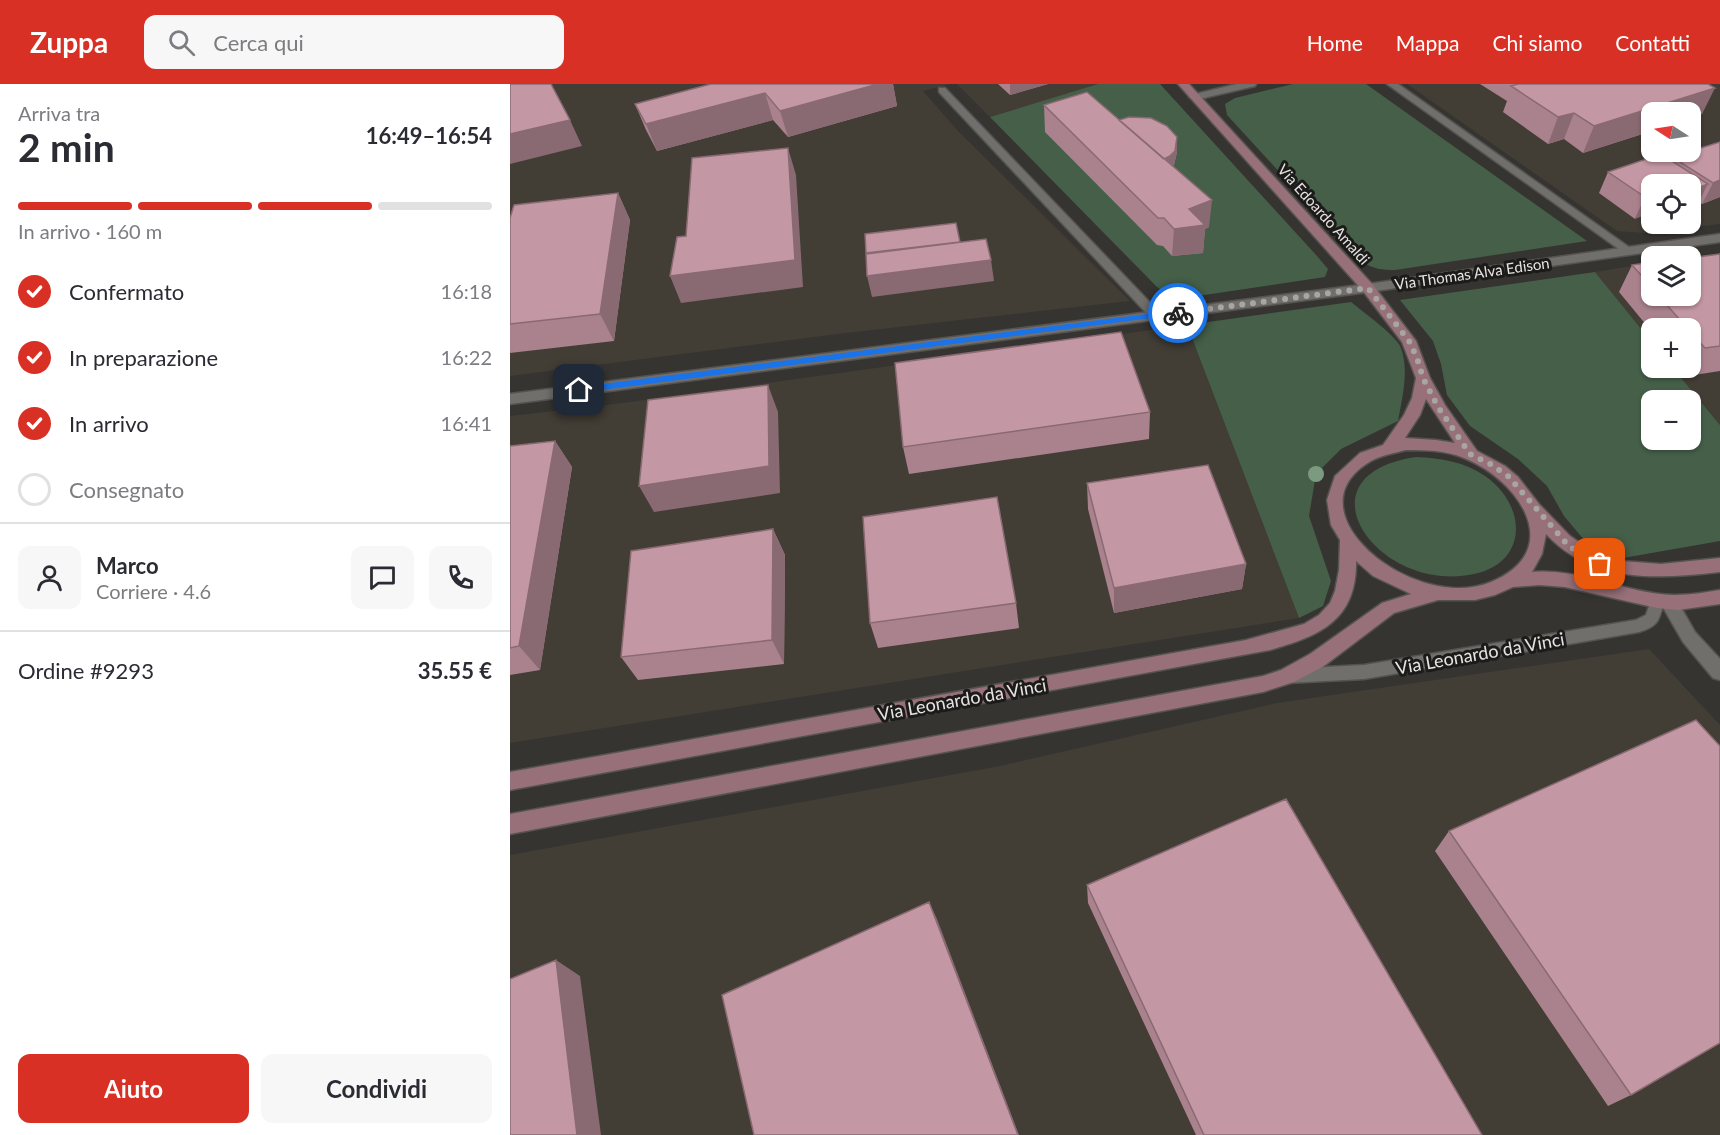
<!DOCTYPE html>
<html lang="it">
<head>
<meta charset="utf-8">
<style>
	body { margin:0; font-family:Lato,sans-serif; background:#f7f7f7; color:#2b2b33; height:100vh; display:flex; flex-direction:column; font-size:22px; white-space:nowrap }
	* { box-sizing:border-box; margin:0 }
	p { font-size:20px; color:#7c7c81 }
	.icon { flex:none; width:33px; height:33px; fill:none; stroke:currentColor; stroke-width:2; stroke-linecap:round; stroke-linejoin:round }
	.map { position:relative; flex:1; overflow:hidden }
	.details { display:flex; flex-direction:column; background:#fff; width:510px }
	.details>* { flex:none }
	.needle { width:39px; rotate:282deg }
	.buttons { position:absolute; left:1131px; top:18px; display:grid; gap:12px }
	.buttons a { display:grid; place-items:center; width:60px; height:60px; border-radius:12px; background:#fff; box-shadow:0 2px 4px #0004; font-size:30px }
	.pin { position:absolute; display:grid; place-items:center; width:51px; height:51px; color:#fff; margin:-26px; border-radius:12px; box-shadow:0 3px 9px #0006 }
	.courier { position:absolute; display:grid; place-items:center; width:60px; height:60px; margin:-30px; border:4px solid #1a73e8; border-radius:50%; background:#fff; color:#222; box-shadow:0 2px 8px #0007 }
	.overview em { font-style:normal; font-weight:700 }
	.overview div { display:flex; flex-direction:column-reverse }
	.overview { display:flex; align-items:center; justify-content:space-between; height:102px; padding:0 18px }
	h1 { font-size:39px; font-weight:700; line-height:45px }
	.bar { display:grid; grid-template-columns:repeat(4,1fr); gap:9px 6px; align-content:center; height:72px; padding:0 18px }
	.bar i { height:8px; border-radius:4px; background:#e1e1e2 }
	.bar .current { background:#d93025 }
	.bar p { grid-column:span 4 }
	.line { display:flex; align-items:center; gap:15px; padding:0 18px; border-top:2px solid #e1e1e2 }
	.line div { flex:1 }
	.round { display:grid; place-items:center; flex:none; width:63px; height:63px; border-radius:12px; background:#f7f7f7 }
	ol { padding:0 18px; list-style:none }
	li { display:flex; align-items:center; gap:18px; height:66px }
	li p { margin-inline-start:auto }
	li .icon { padding:6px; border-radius:50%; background:#d93025; color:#fff; stroke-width:4 }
	li:last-child { color:#7c7c81 }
	li i { width:33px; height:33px; border:3px solid #e1e1e2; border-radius:50% }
	.button { display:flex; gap:12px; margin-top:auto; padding:12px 18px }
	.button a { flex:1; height:69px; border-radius:12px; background:#d93025; color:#fff; font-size:24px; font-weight:700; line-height:69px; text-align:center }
	.button a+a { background:#f7f7f7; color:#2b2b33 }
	header { display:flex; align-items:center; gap:36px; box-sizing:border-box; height:84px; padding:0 30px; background:#d93025; color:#fff }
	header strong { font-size:28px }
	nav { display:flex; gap:33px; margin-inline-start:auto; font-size:21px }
	.search { width:420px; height:54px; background:#f7f7f7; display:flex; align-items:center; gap:15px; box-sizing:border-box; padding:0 21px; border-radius:12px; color:#7c7c81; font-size:22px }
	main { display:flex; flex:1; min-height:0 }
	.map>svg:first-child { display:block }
	.built { fill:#423d35; fill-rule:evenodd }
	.green { fill:#455f49; fill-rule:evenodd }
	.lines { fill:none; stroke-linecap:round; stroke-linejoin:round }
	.lane-casing { stroke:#555351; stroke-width:3 }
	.street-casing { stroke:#555351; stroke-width:3 }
	.secondary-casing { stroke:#555351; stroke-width:3 }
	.lane { fill:#716f6c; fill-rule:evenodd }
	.street { fill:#716f6c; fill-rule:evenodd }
	.secondary { fill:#977079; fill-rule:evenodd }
	.tree { fill:#7c9a7f }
	.wall { fill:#a9828d }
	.shaded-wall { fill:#896a73 }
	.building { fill:#c497a4; stroke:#896a73; stroke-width:1.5 }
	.route { fill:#1a73e8 }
	.done { stroke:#a8a6a4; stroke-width:6; stroke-dasharray:0 10.8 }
	.labels { text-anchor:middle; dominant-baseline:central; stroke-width:6; stroke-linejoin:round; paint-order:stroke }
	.far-street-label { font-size:15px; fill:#e5e4e2; stroke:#1c1b1a }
	.street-label { font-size:18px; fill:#e5e4e2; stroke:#1c1b1a }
</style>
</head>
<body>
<header>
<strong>Zuppa</strong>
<div class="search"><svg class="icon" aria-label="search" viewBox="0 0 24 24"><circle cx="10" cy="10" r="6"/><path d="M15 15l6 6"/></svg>Cerca qui</div>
<nav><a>Home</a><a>Mappa</a><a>Chi siamo</a><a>Contatti</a></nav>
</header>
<main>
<section class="details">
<div class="overview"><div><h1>2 min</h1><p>Arriva tra</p></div><em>16:49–16:54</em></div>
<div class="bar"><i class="current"></i><i class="current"></i><i class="current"></i><i></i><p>In arrivo · 160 m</p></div>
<ol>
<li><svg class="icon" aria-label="check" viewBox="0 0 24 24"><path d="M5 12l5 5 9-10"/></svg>Confermato<p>16:18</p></li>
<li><svg class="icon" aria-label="check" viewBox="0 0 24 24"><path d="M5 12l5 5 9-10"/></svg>In preparazione<p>16:22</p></li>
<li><svg class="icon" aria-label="check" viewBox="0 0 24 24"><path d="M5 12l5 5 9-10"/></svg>In arrivo<p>16:41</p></li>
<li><i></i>Consegnato</li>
</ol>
<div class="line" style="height:108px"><a class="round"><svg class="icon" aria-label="person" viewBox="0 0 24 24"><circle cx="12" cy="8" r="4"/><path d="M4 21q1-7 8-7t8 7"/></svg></a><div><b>Marco</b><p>Corriere · 4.6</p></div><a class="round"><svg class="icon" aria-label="chat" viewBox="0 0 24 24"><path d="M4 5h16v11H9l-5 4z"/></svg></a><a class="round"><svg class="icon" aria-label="phone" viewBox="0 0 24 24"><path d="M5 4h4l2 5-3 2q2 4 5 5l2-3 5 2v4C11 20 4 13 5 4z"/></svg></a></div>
<div class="line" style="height:78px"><div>Ordine #9293</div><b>35.55 €</b></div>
<div class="button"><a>Aiuto</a><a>Condividi</a></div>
</section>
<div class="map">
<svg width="1210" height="1051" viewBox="0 0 1210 1051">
	<rect width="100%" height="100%" fill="#363431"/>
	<path class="built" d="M0,0H440L413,7L449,48L620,217L327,250L0,292Z
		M447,0H590L480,33Z
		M897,0H1210V140L1135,149L1107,147ZM1142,28H1180V68H1142ZM1142,100H1180V140H1142Z
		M1210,169V341L1163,284H1180V244H1142L1141,257L1085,188L1141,179L1142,212H1180L1181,173Z
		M677,241L789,534L0,659V332L113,319Z
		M1139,565L1210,641V1051H0V771L490,682L767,619Z"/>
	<path class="green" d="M588,0H650L807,172L818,185L815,193L674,214L659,212L647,203L480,33Z
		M783,0H856L1077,157L885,186C872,186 864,185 852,178L717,31L715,20L725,14Z
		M1085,188L1141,257L1142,284H1163L1210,341V457L1113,474L1075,457L1054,432L1037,402L1008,375L960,342L937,311L931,280L923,257L890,216ZM1142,316H1180V356H1142Z
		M841,218C852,227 885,251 890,262C900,284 892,315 888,337L831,365L806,390L799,432L821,497L813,522L789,534L677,241Z
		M906,373C931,374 955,378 975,392C1017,421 1019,478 964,490C868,511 783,391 906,373Z"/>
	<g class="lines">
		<defs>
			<path id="lane" d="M877,0H888L1123,166L1117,169L1113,168Z
				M429,4H435L650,229V235H642L429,8Z
				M1147,511L1152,513L1154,517C1149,536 1149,542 1129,548L854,595L777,599L771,597L769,592L771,587L777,585L854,581L1126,536L1136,531L1142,513Z"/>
			<path id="street" d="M727,0H746L745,2L685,16L679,13L681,11Z
				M1210,150V158L858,208L0,320V310L858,200Z
				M1159,511L1165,513L1185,548L1210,575V596L1203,594L1173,558L1150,518L1153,513Z"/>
			<path id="secondary" d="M668,0H679L863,201L906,257L920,294L935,321L967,367L995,382L1008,393L1029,420L1060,452L1082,467L1112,477L1151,480L1210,474V488C1147,495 1083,500 1036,450L1032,470L1022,488C1065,484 1107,505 1150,510C1170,513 1190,509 1210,506V520L1168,526L1147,524L1055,503L1029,501L1003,503L985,511L965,516H928L884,529L814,582L784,598L753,608L0,750V730L753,592L771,586L800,570L872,519L901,510L863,492L846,477C847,536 810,552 760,566L0,706V688L736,556L794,540L809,531L820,519L825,507L829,486L830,456L821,441L817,416L825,392L850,369L873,361L894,331L902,314L906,294L892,258L853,207ZM916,315L945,359L926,356L895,354L910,331ZM896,366C915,366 935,366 954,374C1009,396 1057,466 981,498C905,530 775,427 861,377C871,371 885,369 896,366Z"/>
		</defs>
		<use href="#lane" class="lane-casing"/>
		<use href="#street" class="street-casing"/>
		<use href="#secondary" class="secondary-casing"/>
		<use href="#lane" class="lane"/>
		<use href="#street" class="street"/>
		<use href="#secondary" class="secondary"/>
	</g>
	<circle class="tree" cx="806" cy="390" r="8"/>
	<path class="wall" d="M201,0H383L387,22L278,53L263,36L147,67L136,46L125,20Z
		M488,0H538L500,11Z
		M970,0H1198L1192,30L1142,28V47L1073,69L1054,55L1038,60L993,28L997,17Z
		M534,21L609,36L667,53V68L664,81L663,82L699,143L695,145L693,169L662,172L653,162L647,161L535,48Z
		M1210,58V113L1192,120L1189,118L1187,121L1180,100H1142L1125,135L1089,109L1098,88L1161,76L1162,73Z
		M108,109L120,136L104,257L0,269V134Z
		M1210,170V287L1178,292L1171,284H1180V244H1142V248L1109,208L1122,181L1142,178V212H1180Z
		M640,328L639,355L399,390L393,363Z
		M45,357L62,383L30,586L0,591V362Z
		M577,399L736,480L732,505L604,529L578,425Z
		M263,445L275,471L274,580L128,596L111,573Z
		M506,519L509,544L368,564L360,539Z
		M939,747L1121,1011L1098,1022L925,767Z
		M577,801L972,1051H686L578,819Z"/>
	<path class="shaded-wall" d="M368,0H383L387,22L278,53L270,27Z
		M500,0H538L500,11Z
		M1205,4L1192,30L1180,34V28H1142V47L1073,69L1084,42Z
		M255,9L263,36L147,67L136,40Z
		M1064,29L1054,55L1038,60L1048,33Z
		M60,36L72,62L0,80V50Z
		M667,53V68L664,81L659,86L644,78Z
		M278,64L286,91L293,203L171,219L160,192Z
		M1210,96V113L1192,120L1203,99Z
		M1198,100L1187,121L1180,124V107Z
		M108,109L120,136L104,257L90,230Z
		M1142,111V128L1125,135L1135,113Z
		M702,116L699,143L695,145L693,169L662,172L664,145L679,125Z
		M481,176L484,197L362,213L357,192Z
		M258,301L268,328L270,409L144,428L129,402Z
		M45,357L62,383L30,586L9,562Z
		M263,445L275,471L274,580L262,556Z
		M736,480L732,505L604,529V504Z
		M419,818L427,835L509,1051H508Z
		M46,876L70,892L91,1051H67Z"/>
	<path class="building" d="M0,0H41L60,36L0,50Z
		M201,0H368L270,27L255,9L136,40L125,20Z
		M1008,0H1198L1205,4L1084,42L1064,29L1048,33L1001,2Z
		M577,8L702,116L679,125L695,141L664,145L654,134H648L534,21Z
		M619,33L641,34L657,42L667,53L665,67L660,72L654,75L609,36Z
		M1210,58V96L1203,99L1162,73Z
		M278,64L285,176L160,192L167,153L176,152L182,74Z
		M1151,70L1198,100L1180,107V100H1142V111L1135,113L1098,88Z
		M108,109L90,230L0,240V134L4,121Z
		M446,139L450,158L356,169L355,150Z
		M476,155L481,176L357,192L356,170Z
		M1210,170V262L1195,264L1180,248V244H1177L1149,212H1180V174Z
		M1142,178V203L1122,181Z
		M611,248L640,328L393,363L385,279Z
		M258,301L259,382L129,402L138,316Z
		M45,357L9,562L0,564V362Z
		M698,381L736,480L604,504L577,399Z
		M487,413L506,519L360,539L353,433Z
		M263,445L262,556L111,573L121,467Z
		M1186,636L1210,662V959L1121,1011L939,747Z
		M776,715L972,1051H694L577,801Z
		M419,818L508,1051H244L212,911Z
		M46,876L67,1051H0V895Z"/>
	<path class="route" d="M668,226L671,227V230L69,309L65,306L69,303Z"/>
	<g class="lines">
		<path class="done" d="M668,229L858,204L899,257L907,274L913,294L928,323L960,370L980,380L998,392L1057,460L1073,472L1090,480"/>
	</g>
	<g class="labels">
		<g class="far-street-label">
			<text transform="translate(814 130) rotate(48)">Via Edoardo Amaldi</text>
			<text transform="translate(962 189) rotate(-8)">Via Thomas Alva Edison</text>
		</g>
		<g class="street-label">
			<text transform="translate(970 569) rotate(-10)">Via Leonardo da Vinci</text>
			<text transform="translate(452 615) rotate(-10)">Via Leonardo da Vinci</text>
		</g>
	</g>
</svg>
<div class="buttons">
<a><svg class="needle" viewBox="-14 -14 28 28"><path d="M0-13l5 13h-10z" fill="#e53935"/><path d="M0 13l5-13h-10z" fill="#7c7c81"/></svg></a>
<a><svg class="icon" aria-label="locate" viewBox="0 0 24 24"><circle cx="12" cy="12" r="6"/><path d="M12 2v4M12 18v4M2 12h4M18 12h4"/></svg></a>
<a><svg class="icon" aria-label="layers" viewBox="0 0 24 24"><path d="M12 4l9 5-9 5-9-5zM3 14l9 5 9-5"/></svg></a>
<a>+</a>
<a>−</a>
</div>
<div class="pin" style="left:1090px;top:480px;background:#ea580c"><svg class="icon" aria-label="bag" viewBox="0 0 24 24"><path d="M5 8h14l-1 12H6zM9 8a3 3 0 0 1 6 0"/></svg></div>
<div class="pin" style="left:69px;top:306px;background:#1f2937"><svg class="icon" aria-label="home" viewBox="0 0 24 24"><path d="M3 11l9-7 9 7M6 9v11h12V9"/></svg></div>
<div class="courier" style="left:668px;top:229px"><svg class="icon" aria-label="bike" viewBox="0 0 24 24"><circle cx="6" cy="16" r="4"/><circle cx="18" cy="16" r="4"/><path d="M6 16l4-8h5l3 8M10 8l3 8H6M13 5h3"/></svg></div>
</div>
</main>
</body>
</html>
